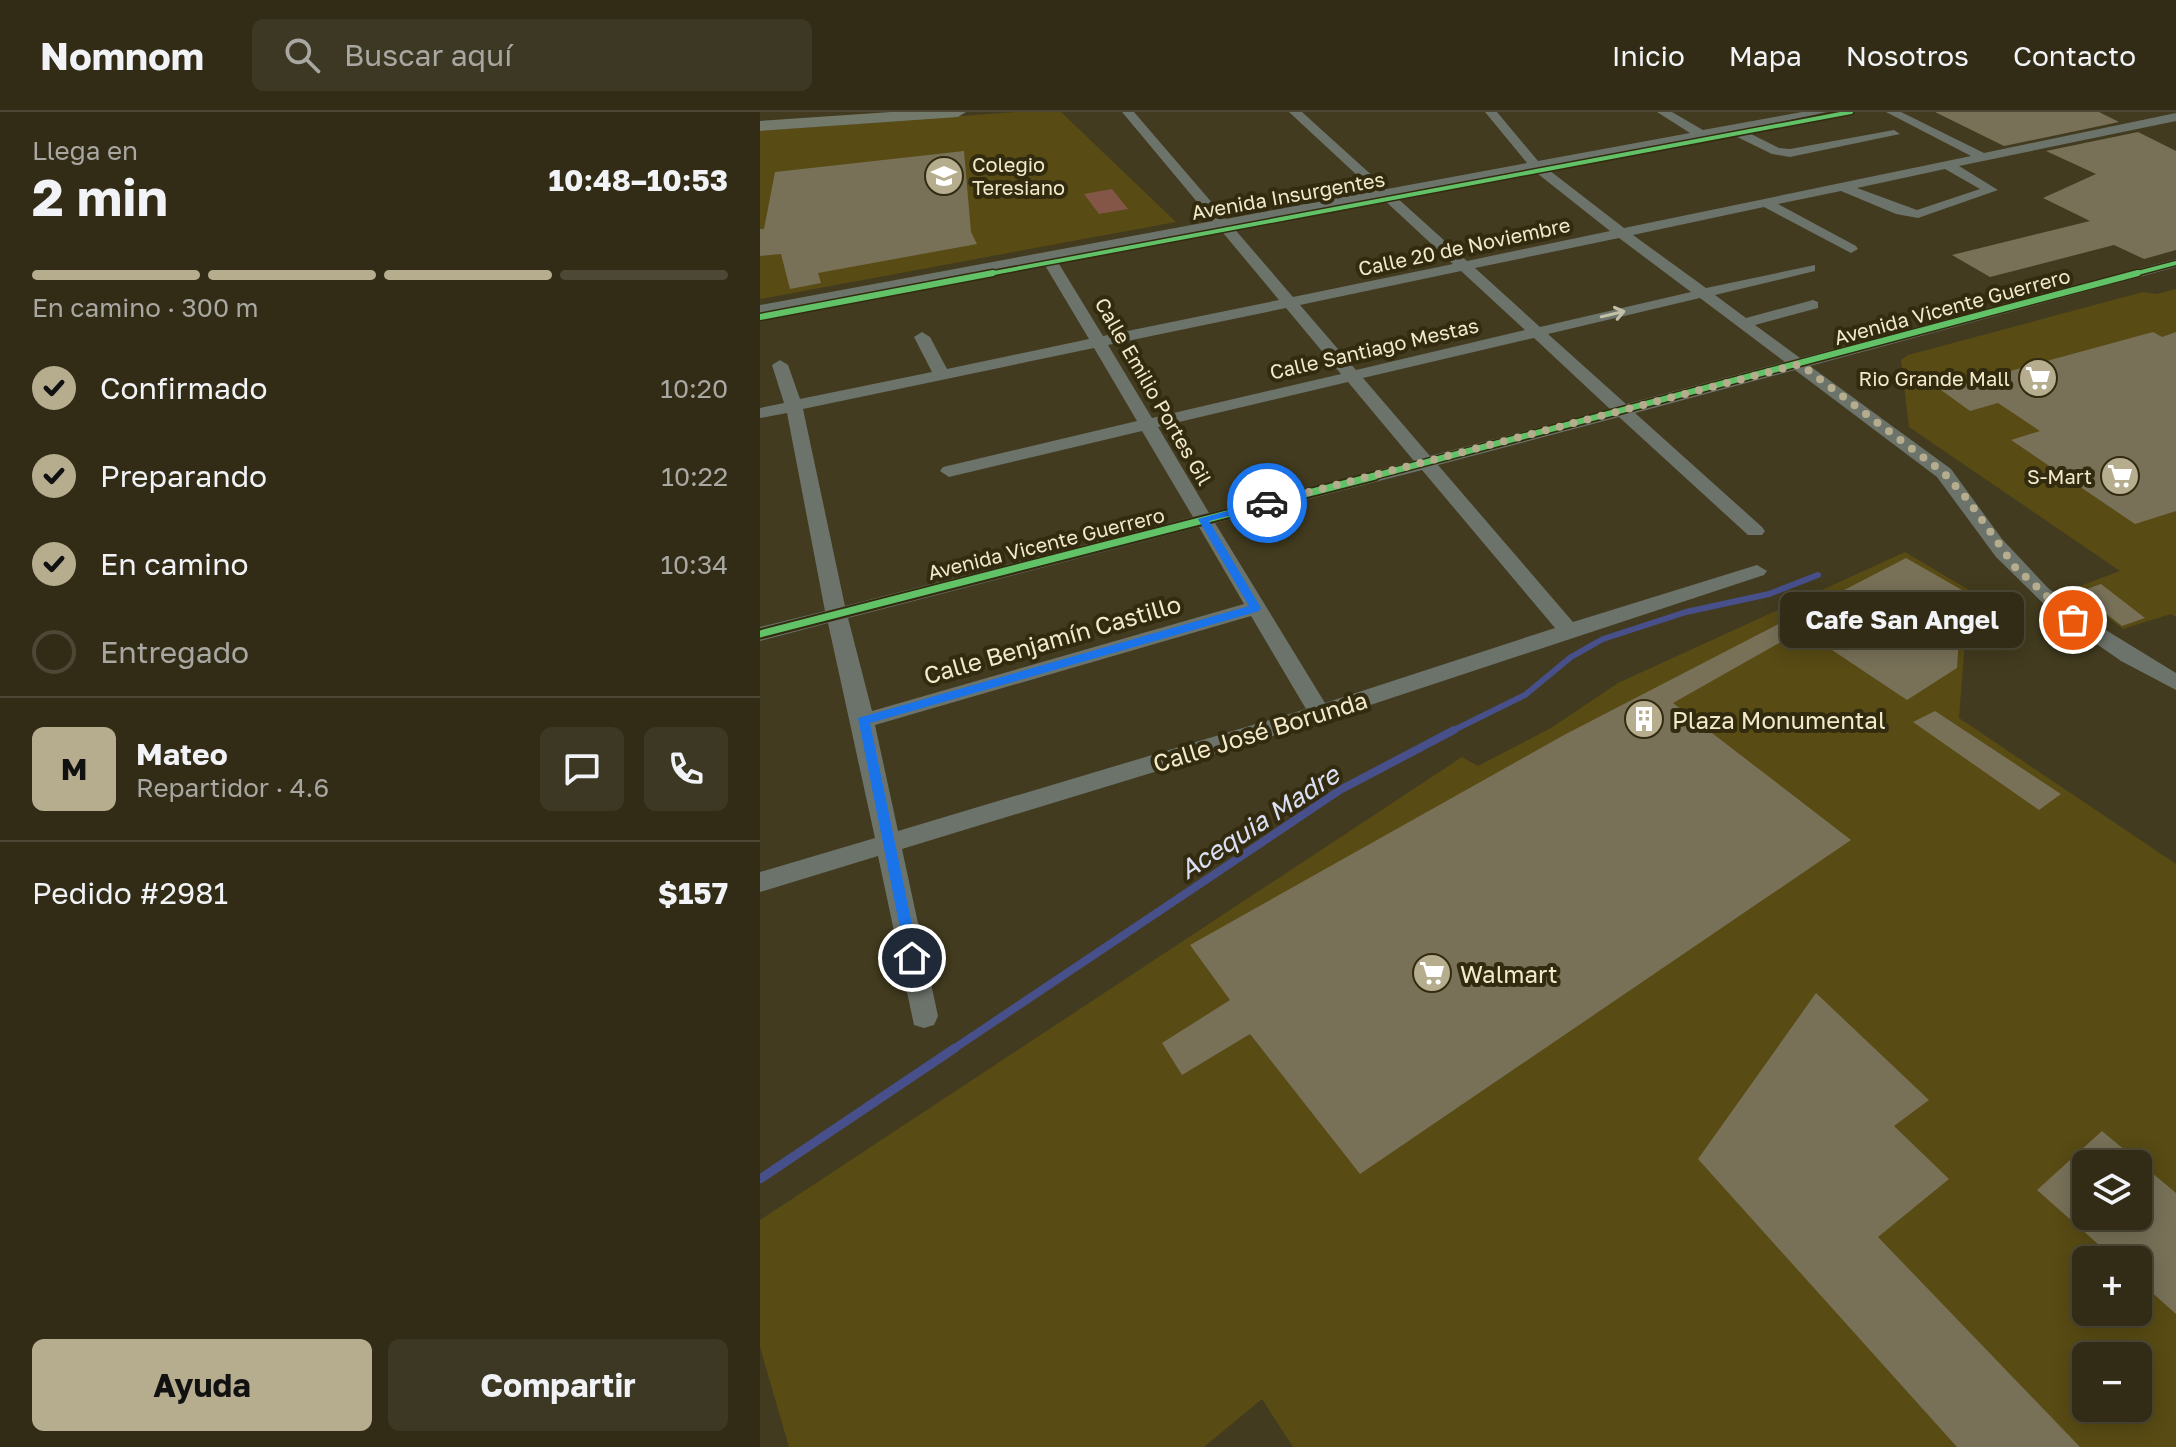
<!DOCTYPE html>
<html lang="es">
<head>
<meta charset="utf-8">
<style>
	body { margin:0; font-family:"Golos Text",sans-serif; background:#3d3824; color:#f1f3f6; height:100vh; display:flex; flex-direction:column; font-size:30px; white-space:nowrap }
	* { box-sizing:border-box; margin:0 }
	p { font-size:26px; color:#a8a7a1 }
	.icon { flex:none; width:44px; height:44px; fill:none; stroke:currentColor; stroke-width:2; stroke-linecap:round; stroke-linejoin:round }
	.map { position:relative; flex:1; overflow:hidden }
	.sheet { display:flex; flex-direction:column; background:#322c17; width:760px }
	.sheet>* { flex:none }
	.controls { position:absolute; left:1312px; top:1038px; display:grid; gap:16px }
	.controls a { display:grid; place-items:center; width:80px; height:80px; border-radius:12px; background:#322c17; box-shadow:0 4px 20px #0003,0 0 0 2px #4d4836; font-size:40px }
	.pin { position:absolute; display:grid; place-items:center; width:68px; height:68px; color:#fff; margin:-34px; border:4px solid #fff; border-radius:50%; box-shadow:0 2px 8px #0007 }
	.courier { position:absolute; display:grid; place-items:center; width:80px; height:80px; margin:-40px; border:6px solid #1a73e8; border-radius:50%; background:#fff; color:#222; box-shadow:0 2px 10px #0007 }
	.bubble { position:absolute; height:56px; border-radius:12px; background:#322c17; box-shadow:0 4px 20px #0003,0 0 0 2px #4d4836; font-size:26px; font-weight:700; line-height:56px; text-align:center }
	.head em { font-style:normal; font-weight:700 }
	.head div { display:flex; flex-direction:column-reverse }
	.head { display:flex; align-items:center; justify-content:space-between; height:136px; padding:0 32px }
	h1 { font-size:52px; font-weight:700; line-height:60px }
	.bar { display:grid; grid-template-columns:repeat(4,1fr); gap:12px 8px; align-content:center; height:96px; padding:0 32px }
	.bar i { height:10px; border-radius:6px; background:#4d4836 }
	.bar .selected { background:#b5ad8e }
	.bar p { grid-column:span 4 }
	.line { display:flex; align-items:center; gap:20px; padding:0 32px; border-top:2px solid #4d4836 }
	.line div { flex:1 }
	.round { display:grid; place-items:center; flex:none; width:84px; height:84px; border-radius:12px; background:#3d3824 }
	ol { padding:0 32px; list-style:none }
	li { display:flex; align-items:center; gap:24px; height:88px }
	li p { margin-inline-start:auto }
	li .icon { padding:8px; border-radius:50%; background:#b5ad8e; color:#111; stroke-width:4 }
	li:last-child { color:#a8a7a1 }
	li i { width:44px; height:44px; border:4px solid #4d4836; border-radius:50% }
	.button { display:flex; gap:16px; margin-top:auto; padding:16px 32px }
	.button a { flex:1; height:92px; border-radius:12px; background:#b5ad8e; color:#111; font-size:32px; font-weight:700; line-height:92px; text-align:center }
	.button a+a { background:#3d3824; color:#f1f3f6 }
	header { display:flex; align-items:center; gap:48px; box-sizing:border-box; height:112px; padding:0 40px; background:#322c17; border-bottom:2px solid #4d4836 }
	header strong { font-size:38px }
	nav { display:flex; gap:44px; margin-inline-start:auto; font-size:28px }
	.search { width:560px; height:72px; background:#3d3824; display:flex; align-items:center; gap:20px; box-sizing:border-box; padding:0 28px; border-radius:12px; color:#a8a7a1; font-size:30px }
	main { display:flex; flex:1; min-height:0 }
	.map>svg:first-child { display:block }
	.built { fill:#584b14; fill-rule:evenodd }
	.green { fill:#835648 }
	.lines { fill:none; stroke-linecap:round; stroke-linejoin:round }
	.stream-far2 { stroke:#47508b; stroke-width:6 }
	.stream-far1 { stroke:#47508b; stroke-width:8 }
	.stream { stroke:#47508b; stroke-width:9 }
	.building { fill:#787158; fill-rule:evenodd }
	.minor { fill:#6c736a; fill-rule:evenodd }
	.major { fill:#737a6c; fill-rule:evenodd }
	.cycleway-far2-casing { stroke:#322b0f; stroke-width:7 }
	.cycleway-far1-casing { stroke:#322b0f; stroke-width:9 }
	.cycleway-casing { stroke:#322b0f; stroke-width:11 }
	.cycleway-far2 { stroke:#61c268; stroke-width:4 }
	.cycleway-far1 { stroke:#61c268; stroke-width:6 }
	.cycleway { stroke:#61c268; stroke-width:7 }
	.oneway { stroke:#c4c0a8 }
	.route { fill:#1a73e8 }
	.done { stroke:#b5ad8e; stroke-width:8; stroke-dasharray:0 14.4 }
	.labels { text-anchor:middle; dominant-baseline:central; stroke-width:8; stroke-linejoin:round; paint-order:stroke }
	.far-poi-label { font-size:20px; fill:#f3eaca; stroke:#322b0f; text-anchor:end }
	.far-street-label { font-size:20px; fill:#f3eaca; stroke:#322b0f }
	.street-label { font-size:24px; fill:#f3eaca; stroke:#322b0f }
	.poi-label { font-size:24px; fill:#f3eaca; stroke:#322b0f; text-anchor:start }
	.water-label { font-size:26px; font-style:italic; fill:#dbe0f4; stroke:#322b0f }
</style>
</head>
<body>
<header>
<strong>Nomnom</strong>
<div class="search"><svg class="icon" aria-label="search" viewBox="0 0 24 24"><circle cx="10" cy="10" r="6"/><path d="M15 15l6 6"/></svg>Buscar aquí</div>
<nav><a>Inicio</a><a>Mapa</a><a>Nosotros</a><a>Contacto</a></nav>
</header>
<main>
<section class="sheet">
<div class="head"><div><h1>2 min</h1><p>Llega en</p></div><em>10:48–10:53</em></div>
<div class="bar"><i class="selected"></i><i class="selected"></i><i class="selected"></i><i></i><p>En camino · 300 m</p></div>
<ol>
<li><svg class="icon" aria-label="check" viewBox="0 0 24 24"><path d="M5 12l5 5 9-10"/></svg>Confirmado<p>10:20</p></li>
<li><svg class="icon" aria-label="check" viewBox="0 0 24 24"><path d="M5 12l5 5 9-10"/></svg>Preparando<p>10:22</p></li>
<li><svg class="icon" aria-label="check" viewBox="0 0 24 24"><path d="M5 12l5 5 9-10"/></svg>En camino<p>10:34</p></li>
<li><i></i>Entregado</li>
</ol>
<div class="line" style="height:144px"><b class="round" style="background:#b5ad8e;color:#111">M</b><div><b>Mateo</b><p>Repartidor · 4.6</p></div><a class="round"><svg class="icon" aria-label="chat" viewBox="0 0 24 24"><path d="M4 5h16v11H9l-5 4z"/></svg></a><a class="round"><svg class="icon" aria-label="phone" viewBox="0 0 24 24"><path d="M5 4h4l2 5-3 2q2 4 5 5l2-3 5 2v4C11 20 4 13 5 4z"/></svg></a></div>
<div class="line" style="height:104px"><div>Pedido #2981</div><b>$157</b></div>
<div class="button"><a>Ayuda</a><a>Compartir</a></div>
</section>
<div class="map">
<svg width="1416" height="1335" viewBox="0 0 1416 1335">
	<rect width="100%" height="100%" fill="#423b1f"/>
	<path class="built" d="M255,0H301L416,110L0,187V19Z
		M1416,177V505L1411,502L1363,517L1312,477L1360,459L1149,315L1141,248L1148,243L1383,180L1397,182Z
		M1145,440L1209,478L1199,606L1416,752V1335H533L502,1287L444,1335H29L0,1235V1108L702,645L718,654L791,616L858,571ZM1326,1052H1378V1104H1326ZM1326,1148H1378V1200H1326ZM1326,1244H1378V1296H1326Z"/>
	<path class="green" d="M352,77L368,97L339,102L324,82Z"/>
	<g class="lines">
		<path class="stream-far2" d="M690,620L765,583L811,545L843,527L926,500L1009,482L1058,463"/>
		<path class="stream-far1" d="M192,938L580,678L694,618"/>
		<path class="stream" d="M0,1067L195,936"/>
	</g>
	<path class="building" d="M1175,0H1339L1359,10L1244,34Z
		M1378,20L1416,39V138L1384,147L1354,133L1230,165L1192,143L1330,109L1283,86L1336,62L1286,39Z
		M204,39L211,120L217,132L58,161L61,171L30,177L21,142L0,144V117H4L15,60Z
		M1393,220L1402,225L1416,220V399L1375,412L1251,328L1280,319L1238,291L1210,299L1181,278Z
		M1146,446L1202,478L1197,556L1147,588L1042,518L913,591L1091,728L600,1062L490,922L422,963L402,931L470,888L430,833L804,623Z
		M1341,472L1385,506L1362,514L1318,480Z
		M1175,599L1301,682L1279,698L1153,610Z
		M1056,881L1169,988L1134,1014L1189,1067L1118,1125L1320,1335H1197L938,1047Z
		M1342,1019L1416,1081V1202L1378,1168V1148H1356L1277,1078ZM1326,1052H1378V1104H1326Z"/>
	<g class="lines">
		<path class="minor" d="M362,0H374L466,107L614,79L529,0H542L627,77L767,51L725,0H737L778,49L930,21L897,0H912L943,18L1042,0H1067L983,18L1019,36L1030,37L1134,18L1140,22L1030,45L1012,42L969,21L785,55L864,116L1211,44L1126,0H1141L1224,41L1416,1V9L1199,54L1238,78L1158,106L1136,102L1081,79L1018,92L1096,134L1098,137L1091,141L1004,95L873,123L946,176L1055,153V159L955,183L986,206L1053,188L1058,190V196L995,213L1040,246L1416,147V155L1050,254L1191,357L1242,427L1288,476L1331,509L1416,561V578L1361,549L1294,502L1236,445L1177,365L1035,258L875,301L1002,415L1005,419L1002,423H988L859,305L678,353L813,510L997,453L1007,459L1004,463L568,607L142,737L178,904L174,913L164,916L154,913L118,744L0,780V760L115,726L68,511L0,529V515L65,499L27,301L0,306V296L24,291L12,253L20,248L28,253L40,287L172,260L154,225L162,220L170,225L187,257L329,227L283,150L0,203V193L453,109ZM1185,57L1220,77L1157,98L1097,76ZM773,58L850,119L707,149L635,84ZM622,86L693,152L533,185L472,114ZM459,116L519,188L343,224L296,147ZM859,126L931,180L780,215L715,156ZM701,159L765,218L596,258L540,193ZM940,186L1025,250L866,292L788,222ZM526,196L581,262L392,306L348,233ZM774,226L850,297L670,344L603,266ZM334,236L377,309L183,355L180,359L189,365L382,319L433,405L85,494L43,297ZM588,270L654,349L449,401L398,315ZM662,358L795,516L565,591L455,411ZM439,415L484,492L112,599L88,506ZM491,504L546,597L138,719L115,613Z"/>
		<path class="major" d="M131,0H206L198,5L0,19V9Z"/>
		<defs>
			<path id="cycleway-far2" d="M223,163L1091,0
				M1370,163L1416,151"/>
			<path id="cycleway-far1" d="M0,205L233,161
				M607,366L1378,161"/>
			<path id="cycleway" d="M0,522L615,364"/>
		</defs>
		<use href="#cycleway-far2" class="cycleway-far2-casing"/>
		<use href="#cycleway-far1" class="cycleway-far1-casing"/>
		<use href="#cycleway" class="cycleway-casing"/>
		<use href="#cycleway-far2" class="cycleway-far2"/>
		<use href="#cycleway-far1" class="cycleway-far1"/>
		<use href="#cycleway" class="cycleway"/>
	</g>
	<defs><path id="oneway-shaft" d="M-6 0H5M1.5-3L5.5 0L1.5 3" fill="none" stroke-width="1.6" stroke-linecap="round" stroke-linejoin="round" transform="scale(2)"/></defs>
	<use class="oneway" href="#oneway-shaft" transform="translate(853 202) rotate(-13)"/>
	<path class="route" d="M507,388L513,391L511,393L449,409L501,496L499,499L110,611L159,846L152,852L147,851L98,606L489,494L438,407Z"/>
	<g class="lines">
		<path class="done" d="M507,391L1040,252L1184,361L1208,388L1255,455L1313,508"/>
	</g>
	<defs>
		<symbol id="school-disc" viewBox="-11 -11 22 22"><circle r="9.5" fill="#b5ad8e" stroke="#322b0f"/><path d="M0-5L7-2L0 1L-7-2ZM-4 1L0 2.5L4 1V4Q0 6-4 4Z" fill="#fff"/></symbol>
		<symbol id="supermarket-disc" viewBox="-11 -11 22 22"><circle r="9.5" fill="#b5ad8e" stroke="#322b0f"/><path d="M-6-5.5h2.5l.6 2H6L4.5 2H-2.5L-4.4-4H-6ZM-1.5 3.2a1.3 1.3 0 1 0 .1 0ZM3 3.2a1.3 1.3 0 1 0 .1 0Z" fill="#fff"/></symbol>
		<symbol id="building-disc" viewBox="-11 -11 22 22"><circle r="9.5" fill="#b5ad8e" stroke="#322b0f"/><path d="M-4-6H4V6H1V3H-1V6H-4ZM-2.5-4.3h1.7v1.8h-1.7ZM.8-4.3h1.7v1.8H.8ZM-2.5-1h1.7V.8h-1.7ZM.8-1h1.7V.8H.8Z" fill="#fff"/></symbol>
	</defs>
	<g fill-rule="evenodd">
		<use href="#school-disc" x="162" y="42" width="44" height="44"/>
		<use href="#supermarket-disc" x="1256" y="244" width="44" height="44"/>
		<use href="#supermarket-disc" x="1338" y="342" width="44" height="44"/>
		<use href="#building-disc" x="862" y="585" width="44" height="44"/>
		<use href="#supermarket-disc" x="650" y="839" width="44" height="44"/>
	</g>
	<g class="labels">
		<g class="far-poi-label">
			<text x="212" y="52" text-anchor="start">Colegio<tspan x="212" dy="23">Teresiano</tspan></text>
			<text x="1250" y="266">Rio Grande Mall</text>
			<text x="1332" y="364">S-Mart</text>
		</g>
		<g class="far-street-label">
			<text transform="translate(528 83) rotate(-10)">Avenida Insurgentes</text>
			<text transform="translate(704 134) rotate(-12)">Calle 20 de Noviembre</text>
			<text transform="translate(1192 194) rotate(-15)">Avenida Vicente Guerrero</text>
			<text transform="translate(614 236) rotate(-13)">Calle Santiago Mestas</text>
			<text transform="translate(394 279) rotate(60)">Calle Emilio Portes Gil</text>
			<text transform="translate(286 431) rotate(-14)">Avenida Vicente Guerrero</text>
		</g>
		<g class="street-label">
			<text transform="translate(292 527) rotate(-16)">Calle Benjamín Castillo</text>
			<text transform="translate(500 619) rotate(-17)">Calle José Borunda</text>
		</g>
		<g class="poi-label">
			<text x="912" y="607">Plaza Monumental</text>
			<text x="700" y="861">Walmart</text>
		</g>
		<g class="water-label">
			<text transform="translate(499 710) rotate(-33)">Acequia Madre</text>
		</g>
	</g>
</svg>
<div class="controls">
<a><svg class="icon" aria-label="layers" viewBox="0 0 24 24"><path d="M12 4l9 5-9 5-9-5zM3 14l9 5 9-5"/></svg></a>
<a>+</a>
<a>−</a>
</div>
<div class="pin" style="left:1313px;top:508px;background:#ea580c"><svg class="icon" aria-label="bag" viewBox="0 0 24 24"><path d="M5 8h14l-1 12H6zM9 8a3 3 0 0 1 6 0"/></svg></div>
<div class="pin" style="left:152px;top:846px;background:#1f2937"><svg class="icon" aria-label="home" viewBox="0 0 24 24"><path d="M3 11l9-7 9 7M6 9v11h12V9"/></svg></div>
<div class="courier" style="left:507px;top:391px"><svg class="icon" aria-label="car" viewBox="0 0 24 24"><path d="M5 17H2v-5l4-1 3-4h7l3 4 3 1v5h-3M9 17h6M6 11h13"/><circle cx="7" cy="17" r="2"/><circle cx="17" cy="17" r="2"/></svg></div>
<div class="bubble" style="left:1020px;top:480px;width:244px">Cafe San Angel</div>
</div>
</main>
</body>
</html>
